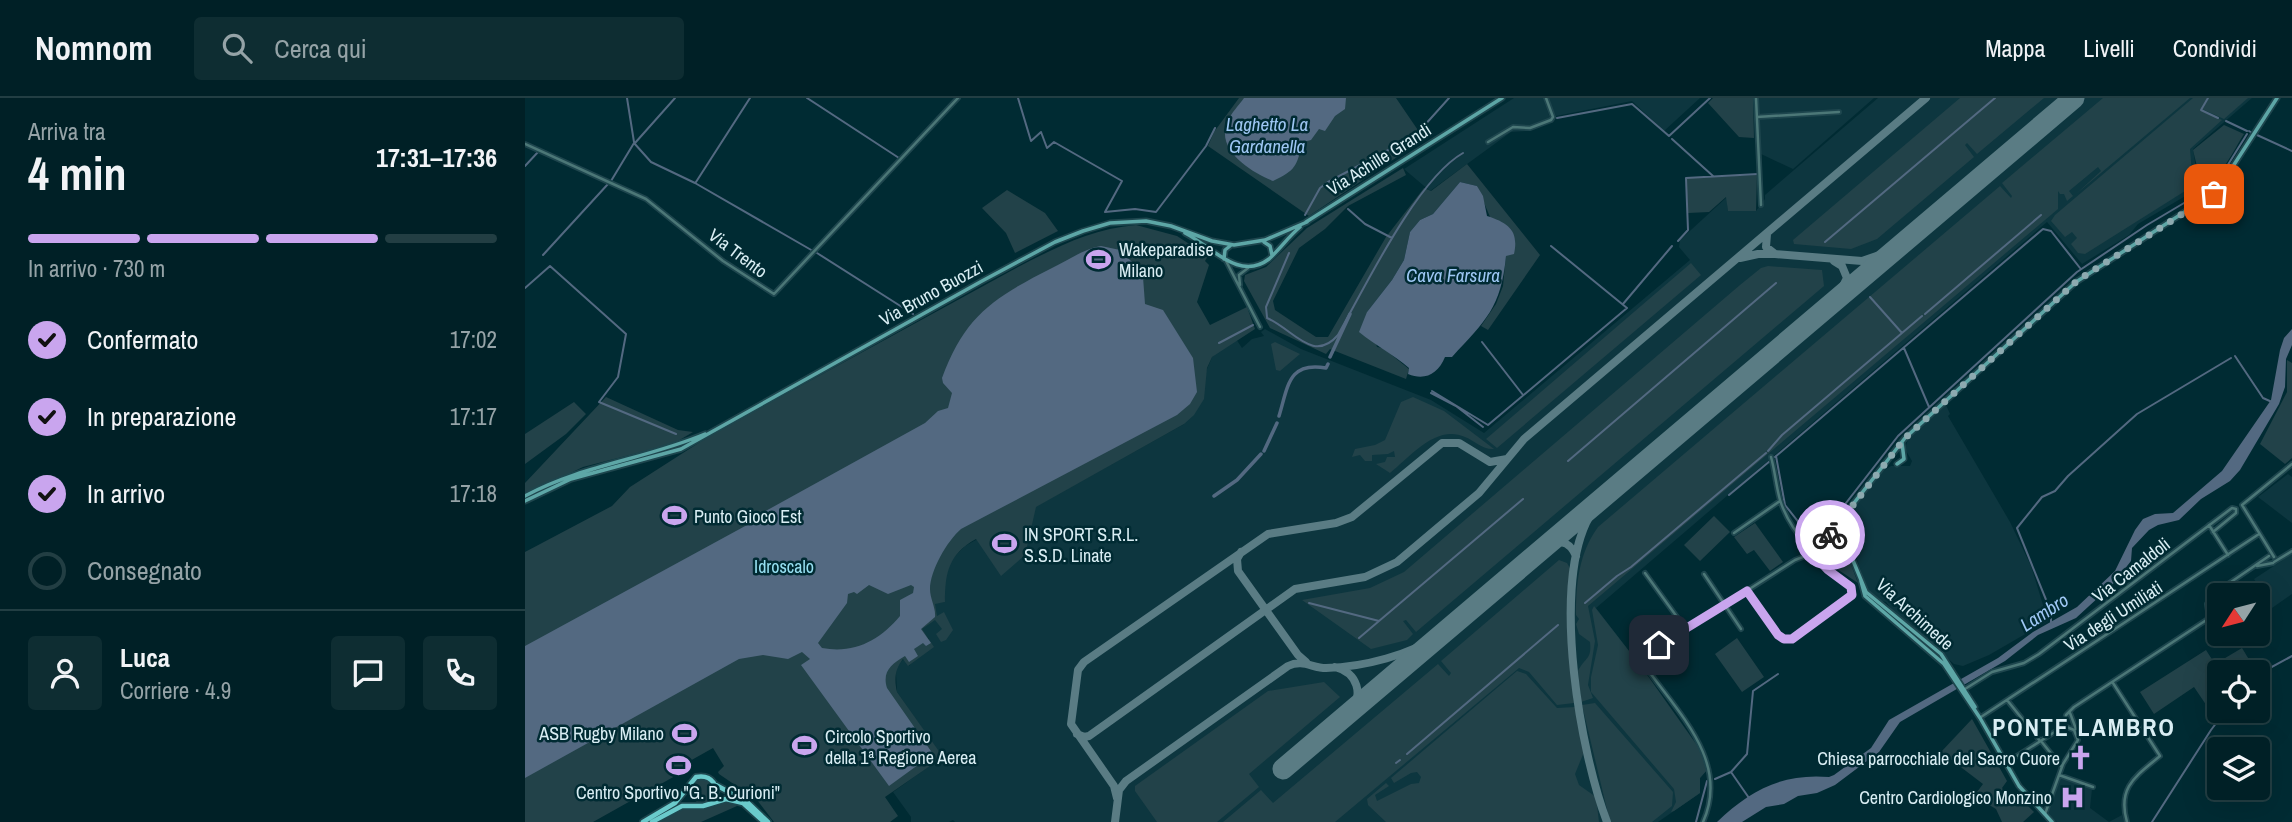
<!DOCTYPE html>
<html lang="it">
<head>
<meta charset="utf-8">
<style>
	body { margin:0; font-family:"Archivo Narrow",sans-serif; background:#0e2d32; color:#f1f3f6; height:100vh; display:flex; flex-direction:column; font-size:26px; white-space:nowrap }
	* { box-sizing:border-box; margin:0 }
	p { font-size:23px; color:#95a3a7 }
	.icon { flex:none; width:38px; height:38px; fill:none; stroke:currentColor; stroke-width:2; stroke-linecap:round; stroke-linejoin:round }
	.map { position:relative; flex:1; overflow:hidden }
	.side { display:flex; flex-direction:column; background:#002026; width:525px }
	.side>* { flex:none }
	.needle { width:46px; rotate:234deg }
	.tools { position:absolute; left:1682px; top:485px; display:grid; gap:14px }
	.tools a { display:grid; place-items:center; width:63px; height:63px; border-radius:7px; background:#002026; box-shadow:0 7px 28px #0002,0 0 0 2px #223e43; font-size:35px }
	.pin { position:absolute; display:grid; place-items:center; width:60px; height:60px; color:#fff; margin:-30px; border-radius:14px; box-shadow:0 4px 10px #0006 }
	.courier { position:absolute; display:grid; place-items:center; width:70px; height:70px; margin:-35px; border:5px solid #c9a5ee; border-radius:50%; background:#fff; color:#222; box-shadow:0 2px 9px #0007 }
	.overview em { font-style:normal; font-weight:700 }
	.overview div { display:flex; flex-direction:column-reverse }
	.overview { display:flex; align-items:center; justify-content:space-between; height:119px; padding:0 28px }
	h1 { font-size:46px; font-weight:700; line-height:52px }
	.bar { display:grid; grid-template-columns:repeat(4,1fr); gap:10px 7px; align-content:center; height:84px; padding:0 28px }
	.bar i { height:9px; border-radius:5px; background:#223e43 }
	.bar .selected { background:#c9a5ee }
	.bar p { grid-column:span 4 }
	.line { display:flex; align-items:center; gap:18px; padding:0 28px; border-top:2px solid #223e43 }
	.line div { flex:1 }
	.round { display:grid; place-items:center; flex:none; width:74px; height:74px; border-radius:7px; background:#0e2d32 }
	ol { padding:0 28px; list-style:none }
	li { display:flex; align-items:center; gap:21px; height:77px }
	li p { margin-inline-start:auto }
	li .icon { padding:7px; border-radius:50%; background:#c9a5ee; color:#111; stroke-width:4 }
	li:last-child { color:#95a3a7 }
	li i { width:38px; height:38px; border:4px solid #223e43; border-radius:50% }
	header { display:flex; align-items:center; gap:42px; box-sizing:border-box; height:98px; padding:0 35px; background:#002026; border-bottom:2px solid #223e43 }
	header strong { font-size:33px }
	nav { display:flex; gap:38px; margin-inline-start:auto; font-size:24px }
	.search { width:490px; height:63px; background:#0e2d32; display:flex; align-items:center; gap:18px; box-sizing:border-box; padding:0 24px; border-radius:7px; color:#95a3a7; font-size:26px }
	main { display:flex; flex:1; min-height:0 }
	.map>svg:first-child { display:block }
	.built { fill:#0d363f }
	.green { fill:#224249 }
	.water { fill:#536981; fill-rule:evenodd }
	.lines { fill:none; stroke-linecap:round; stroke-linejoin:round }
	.stream { stroke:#536981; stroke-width:2 }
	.canal { stroke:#536981; stroke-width:3.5 }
	.taxiway { stroke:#5a7c84; stroke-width:8 }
	.runway { stroke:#5a7c84; stroke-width:21 }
	.street-casing { stroke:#1e464e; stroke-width:6 }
	.secondary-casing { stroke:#1e464e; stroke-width:7 }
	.primary-casing { stroke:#1e464e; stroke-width:8 }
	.street { stroke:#4c7777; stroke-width:2.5 }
	.secondary { stroke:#5da6a6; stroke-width:3.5 }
	.primary { stroke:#6acacb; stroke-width:4.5 }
	.done { stroke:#8daab0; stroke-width:7; stroke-dasharray:0 12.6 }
	.route { stroke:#c9a5ee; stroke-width:9 }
	.labels { text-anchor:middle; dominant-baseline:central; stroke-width:5; stroke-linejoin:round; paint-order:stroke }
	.street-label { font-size:18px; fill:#d9eef4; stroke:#002b33 }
	.poi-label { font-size:18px; fill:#d9eef4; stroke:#002b33; text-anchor:start }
	.park-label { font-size:18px; fill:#96e0f2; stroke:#002b33 }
	.water-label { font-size:19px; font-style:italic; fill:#9ec7f4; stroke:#002b33 }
	.district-label { font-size:24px; font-weight:bold; letter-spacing:2px; fill:#d9eef4; stroke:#002b33 }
</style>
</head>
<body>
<header>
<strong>Nomnom</strong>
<div class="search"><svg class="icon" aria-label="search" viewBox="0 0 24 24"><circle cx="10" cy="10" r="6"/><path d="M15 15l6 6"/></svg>Cerca qui</div>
<nav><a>Mappa</a><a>Livelli</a><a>Condividi</a></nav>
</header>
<main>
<section class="side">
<div class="overview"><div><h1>4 min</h1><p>Arriva tra</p></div><em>17:31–17:36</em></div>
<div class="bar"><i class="selected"></i><i class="selected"></i><i class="selected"></i><i></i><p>In arrivo · 730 m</p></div>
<ol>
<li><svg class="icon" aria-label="check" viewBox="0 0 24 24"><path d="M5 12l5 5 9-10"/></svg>Confermato<p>17:02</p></li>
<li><svg class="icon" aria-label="check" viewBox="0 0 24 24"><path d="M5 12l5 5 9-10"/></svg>In preparazione<p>17:17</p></li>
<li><svg class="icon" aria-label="check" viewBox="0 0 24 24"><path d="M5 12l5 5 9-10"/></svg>In arrivo<p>17:18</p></li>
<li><i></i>Consegnato</li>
</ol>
<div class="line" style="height:126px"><a class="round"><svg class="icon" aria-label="person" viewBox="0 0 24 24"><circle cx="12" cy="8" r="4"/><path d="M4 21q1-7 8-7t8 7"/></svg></a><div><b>Luca</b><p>Corriere · 4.9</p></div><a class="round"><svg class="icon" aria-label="chat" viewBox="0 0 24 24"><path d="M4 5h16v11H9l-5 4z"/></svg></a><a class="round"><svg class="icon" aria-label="phone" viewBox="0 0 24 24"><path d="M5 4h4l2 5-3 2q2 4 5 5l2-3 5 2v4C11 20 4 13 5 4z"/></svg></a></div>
</section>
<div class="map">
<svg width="1767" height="724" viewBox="0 0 1767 724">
	<rect width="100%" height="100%" fill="#002b33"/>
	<path class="built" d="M989,0H1018L1025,20L1022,25L1001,33L986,34L905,93L879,71Z
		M1022,0H1175L1139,33L1107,3L1031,18Z
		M1233,0H1349L1268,71L1236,56Z
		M1353,0H1727L1668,51L1674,90L1613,126L1604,137L1557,166L1522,124L1071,510L1118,571L1182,672L1175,680V695L1133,724H430L428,722L424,724H386V719L368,694L417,659L372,594L371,576L372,567L379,561L384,568L404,541L396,531L410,505L420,504V479L426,462L440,448L659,326L687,259L694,252L711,241L717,250L727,241L739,238L736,234L740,231L776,251L906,302L959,335L1165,162L1154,149L1155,142L1202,99L1203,113H1231L1240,101V97Z
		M1421,307L1425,316L1423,318L1485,424L1506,468L1523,523L1464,557L1438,568L1429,566L1367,512L1361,504L1356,503L1343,493L1322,433L1327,412L1356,374L1366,368H1385L1387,363L1380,351L1383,341Z
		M1763,376L1767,379V425L1733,399Z
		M1767,456V496L1747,510L1729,481Z
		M1535,678L1567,691L1565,710L1584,724L1597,717L1599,724H1532L1523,716Z"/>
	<path class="green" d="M714,0H871L899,41L784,118L683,48L689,34Z
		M1188,0H1228L1229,40L1214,39L1183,5Z
		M1435,0H1519L1452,56L1442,45L1440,47L1449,59L1352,141L1326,151L1269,146L1268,142Z
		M1578,0H1665L1551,96L1576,73L1573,69L1544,93L1548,98L1542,103L1539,96H1535L1533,93V111L1063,508L1070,543L1063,587L1068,600L1056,604L1053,573C1060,559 1067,562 1065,544L1054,536L1051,526L1054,521L1051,517C1051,485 1054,455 1073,429L1475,88L1486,100L1487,98L1477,85Z
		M1668,0H1683L1675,12L1697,22L1665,51L1668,88L1560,156L1553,155L1546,146L1552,140L1547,134L1540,139L1526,123L1530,117Z
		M1684,0H1723L1699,21L1677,11Z
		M1699,27L1719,36C1709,51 1694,86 1676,85L1668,52Z
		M942,66L1015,157L963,232L956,228L971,206L978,188L981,157L952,88L935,84L908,116L895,122L885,134L879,162L867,182L842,214L852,249L858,250L884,271L881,281L805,251L801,256L745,230L719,183L720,177L741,169L782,130L878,70L881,77L823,108L800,131L774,150L748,203L750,212L791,239H803L861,139L899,90L906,93Z
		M1232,77L1231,113H1203L1201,99L1184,114L1163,115L1161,80Z
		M482,92L520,115L533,133L490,155L481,135L457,110Z
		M611,127L652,138L683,158L680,163L684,167L672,204L685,227L722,209L730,231L687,259L682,270L679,301L669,317L659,326L511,409L500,457L476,478L451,441C424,456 420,474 420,504L410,506L412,518L419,514L428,532L421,542L416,544L411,536L417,531L410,522L397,531L409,549L383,568L378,561C370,571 369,581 372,594L418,659L360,699L373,718L365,724H249L232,702L194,676L193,674L199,668L188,650L163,664L159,673L68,724H0V454L87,408L105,389L186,337L493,169C532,149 566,131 611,127Z
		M1166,165L1176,177L972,350L961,341Z
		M1243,168L1297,172L1299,188L891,534L881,522L878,523L888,536L882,542L846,551L777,502L845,490L879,474L1215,187L1236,170Z
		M750,244L775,256L755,273L751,272L746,246Z
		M1762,262L1767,265V360L1760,366L1735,346L1762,294Z
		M81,299L153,332L168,334L148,346L58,369L0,397V385Z
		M888,299L919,313L969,351C958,352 950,343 940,339C911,326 885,359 865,375L851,366L860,364L862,359H870L869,353L863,356L847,357V363H840L835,357L827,359L830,351L850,347L860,342L876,304Z
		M49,304L61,316L41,336L0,366V336Z
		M1189,418L1205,434L1175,463L1159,447Z
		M1230,425L1258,464L1245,473L1229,452L1222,456L1209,439Z
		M1304,445L1320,451L1333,485L1306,467L1295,452Z
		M1034,462L1042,465L1046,472L1043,530L1049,605L1032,607L1004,574L994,570L810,724H698L736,692L748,705L913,566L924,578L926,575L916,563Z
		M1069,508L1118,571L1174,650L1182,672L1175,680V695L1149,713L1146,714L1151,704L1149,691L1066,594V579L1073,547L1067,512Z
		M1212,540L1239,579L1217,594L1190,556Z
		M1717,550L1728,568L1720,574H1694V611L1688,617L1669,589L1629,616L1615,594L1681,552L1690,566Z
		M992,573L1001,576L1032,610L1050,609L1059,654L1050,676L1054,687L1071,699L1074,724H861L843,707L842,701L861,685L864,688L850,697L852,703L886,686L894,685L896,679L892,674L886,675L869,685L866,680Z
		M799,584L815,599L724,676L734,689L692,724H632L610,693V688L743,593Z
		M1070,605L1148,694L1147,708L1127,724H1085L1057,607Z
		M1447,621L1482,683L1477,690L1487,703L1495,700L1509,714L1498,724H1477L1471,711L1449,698L1458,686L1416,654Z
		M165 693a12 12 0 1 1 24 0a12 12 0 1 1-24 0Z
		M195,703L210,704L212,708L176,724H132L153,712L160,710L179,711Z"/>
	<path class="water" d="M719,0H821L820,11L810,18L800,33L794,31L786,42L778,44C771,69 771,72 748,83C726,74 689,51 703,23C706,15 714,7 719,0Z
		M935,84L952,88L958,98L962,118C984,125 994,133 989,156L981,158C976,210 961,222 927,259H920C913,276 900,283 883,276L884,270C868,256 851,248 834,234L842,214L867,182L879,162L885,134L895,122L908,116Z
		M576,148L595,152L609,166L618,179L620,206L638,212L668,260L672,294L665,306L652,317L436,431C422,443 405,473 405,491C405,501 411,510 410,519L396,531L406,545L401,548L398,545L389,551L393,558L384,564L380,558C366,566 357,574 362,590L408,656L364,688L276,567L285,561L277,554L263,561L238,557L214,561L0,680V548L222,427L228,420L400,325L413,313L423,310L427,295L418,285L417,280C440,217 470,199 527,170C544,162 558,151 576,148ZM344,487L363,496L386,487L389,489L388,495L375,502V518C355,542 330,556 297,550L293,545L322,505L323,496L329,494L332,496Z
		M1767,231V247L1761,261L1760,289L1754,306L1715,372L1705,383L1676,401L1654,422L1633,427L1624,432L1607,450L1606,463L1588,486L1551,520L1513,537L1480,563L1375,624L1354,654L1310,687L1292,695L1273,698L1259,706L1241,709L1217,724H1192C1225,692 1258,675 1304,679L1309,677L1346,650L1364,622L1473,560L1508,534L1552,509L1590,473L1610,432L1618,421L1630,416L1648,415L1697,373L1746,302L1755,252L1759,240Z"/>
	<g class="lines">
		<path class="stream" d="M102,0L109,44
			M282,0L374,60
			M493,0L506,43L516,34L522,50L529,44L597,83L580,114L610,111L631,114L681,48L690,30
			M1683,0L1676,12L1693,20
			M1032,20L1107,6L1144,38L1185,0
			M1701,23L1722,33
			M898,29L924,0
			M1724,33L1727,35
			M1732,37L1767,53
			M1147,41L1188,78
			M110,45L150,0
			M0,68L13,54
			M86,83L109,45L126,64L170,85L288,153
			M171,84L225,0
			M823,111L840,126L867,140
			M780,117L795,90L803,84L886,40
			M1153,143L1163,132L1161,80L1233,76
			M1300,144L1470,0
			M292,155L388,216
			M18,157L83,86
			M0,190L25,168L101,236L93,279L74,304L151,336
			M1345,199L1377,235
			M1098,206L1147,148
			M1400,216L1516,117
			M742,219L741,209L764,155
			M742,220C768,231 788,266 813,237C840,189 892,81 938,55
			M957,244L998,297
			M694,245L728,227
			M1379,250L1404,309
			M1710,258L1738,300L1747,304
			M907,293L963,327L1102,210L1026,148
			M906,295L931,308L958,329
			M1243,353L1257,337L1397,218
			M1251,358L1260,407L1290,445L1373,338L1552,174L1622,127L1691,86L1722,36
			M1250,359L1518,131L1526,133L1555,170
			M1043,363L1251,185
			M1204,397L1245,363
			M784,505L854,523L998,401
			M1060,505L1092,478L1106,469L1241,355
			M1526,525V514L1492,430L1517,399L1530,393L1543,378L1612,316L1706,260
			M834,540L854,523
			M1732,577L1767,558
			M882,656L1033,527
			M871,665L875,662
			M1206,674L1222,656L1228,593L1253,576
			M1190,681L1206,674L1224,700
			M1171,724L1182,683
			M1627,724L1686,632L1701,612"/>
		<path class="canal" d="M805,259L825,216
			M754,318C763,289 763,263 801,270L803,266
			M739,353L752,325
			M689,398L712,382L736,356"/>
		<path class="taxiway" d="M1242,136L1241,149L1250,156L1337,163L1369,152
			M1215,160L1233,156H1247
			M1309,163L1317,168L1322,180L1312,200
			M1018,451C1031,441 1044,441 1051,458
			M716,454L712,461L713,473L773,557L781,564
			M810,569C833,575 839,597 825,614
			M552,636L559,639L564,638L770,491L840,479L872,464L954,395L999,341L1401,0
			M592,700L589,688L546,626L553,572L559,564L743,436L811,425L827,419L917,345H934L965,364L982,361
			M590,724L594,692L601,683L763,568C778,561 787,570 801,570C839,569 885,557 917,536
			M1082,724C1055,653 1028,496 1061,425C1066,414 1074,404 1083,395"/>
		<path class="runway" d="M758,671L1549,0"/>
		<defs>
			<path id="street" d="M1231,0L1236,107
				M1232,19L1314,14
				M963,44L988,29L1005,30L1026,22L1028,19L1021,0
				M0,46L121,101L198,163L249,196L433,0
				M700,161L735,229
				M715,187L714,177L723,170
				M1684,427L1703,457
				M1688,434L1711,415V411
				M1209,435L1255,403
				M1749,459L1717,407L1767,366
				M1749,464L1767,453
				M1732,468L1748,465
				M1120,475L1160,530
				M1179,476L1216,531
				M1222,493L1253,537L1263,542L1327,497L1326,489C1299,469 1265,435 1255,402C1251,388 1250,373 1246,359
				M1684,520L1682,506L1687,497L1744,458
				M1588,585L1635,658C1611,678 1592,689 1602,724
				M1440,591L1467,574L1499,565L1514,556L1707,410L1711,411
				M1482,602L1515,643
				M1545,615L1551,631
				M1456,619L1734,436
				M1539,628L1541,617L1549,609L1689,517L1692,506L1689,497L1692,493
				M1516,643L1536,668
				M1481,665L1539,628
				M1534,677L1568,689
				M1520,716L1538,666L1553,642L1549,632L1539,628
				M1178,724C1206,662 1150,612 1118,565V559L1270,462L1288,455L1306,435"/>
			<path id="secondary" d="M781,124L977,0
				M660,135C686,148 714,184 744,161C755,151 764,138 775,129
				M739,144L745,148L747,157
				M699,161L700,152L705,148
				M1372,366L1379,361L1377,345
				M0,398C57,367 121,361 180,336
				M0,403L46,381L156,351L457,183L530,144L558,133L585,125L621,123L646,128L687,143L709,147L740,142L782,124
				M1317,423L1322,448L1341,494L1416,556L1450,609
				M1322,448L1308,442L1307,433L1380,340L1551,184L1692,93L1752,0
				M1336,483L1340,498L1419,566L1455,620L1494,688L1527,724"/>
			<path id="primary" d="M191,687L222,704L243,724
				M118,724L150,705L171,679C187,676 196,689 188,703
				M127,724L157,708H178L201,701L218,705L239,724"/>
		</defs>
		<use href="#street" class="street-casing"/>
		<use href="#secondary" class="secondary-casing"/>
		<use href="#primary" class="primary-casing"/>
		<use href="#street" class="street"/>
		<use href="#secondary" class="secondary"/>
		<use href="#primary" class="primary"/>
	</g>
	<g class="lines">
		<path class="done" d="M1305,437L1380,340L1553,182L1689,96"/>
		<path class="route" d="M1134,547L1222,493L1253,537L1259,541H1267L1327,497L1326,489L1303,472L1288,456L1305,437"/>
	</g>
	<defs>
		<symbol id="stadium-bare" viewBox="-9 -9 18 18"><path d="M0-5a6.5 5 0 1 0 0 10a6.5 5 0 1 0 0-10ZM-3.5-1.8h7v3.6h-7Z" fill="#c9a5ee" stroke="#002b33" stroke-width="2.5" paint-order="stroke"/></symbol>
		<symbol id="church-bare" viewBox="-9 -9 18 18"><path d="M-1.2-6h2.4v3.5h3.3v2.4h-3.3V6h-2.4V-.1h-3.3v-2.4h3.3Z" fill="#c9a5ee" stroke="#002b33" stroke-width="2.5" paint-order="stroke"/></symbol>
		<symbol id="hospital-bare" viewBox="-9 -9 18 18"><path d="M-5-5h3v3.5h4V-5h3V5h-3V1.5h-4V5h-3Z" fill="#c9a5ee" stroke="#002b33" stroke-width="2.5" paint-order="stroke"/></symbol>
	</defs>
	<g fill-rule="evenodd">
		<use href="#stadium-bare" x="556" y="144" width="35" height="35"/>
		<use href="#stadium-bare" x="132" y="400" width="35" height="35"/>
		<use href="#stadium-bare" x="462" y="428" width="35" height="35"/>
		<use href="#stadium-bare" x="142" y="618" width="35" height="35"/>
		<use href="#stadium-bare" x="262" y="630" width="35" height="35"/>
		<use href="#church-bare" x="1538" y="642" width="35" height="35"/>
		<use href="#stadium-bare" x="136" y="650" width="35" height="35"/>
		<use href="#hospital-bare" x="1530" y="682" width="35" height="35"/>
	</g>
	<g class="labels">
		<g class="street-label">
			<text transform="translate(854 61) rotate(-32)">Via Achille Grandi</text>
			<text transform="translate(213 155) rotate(37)">Via Trento</text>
			<text transform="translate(406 195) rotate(-29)">Via Bruno Buozzi</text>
			<text transform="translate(1606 472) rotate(-38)">Via Camaldoli</text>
			<text transform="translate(1390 516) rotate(42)">Via Archimede</text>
			<text transform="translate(1588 518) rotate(-33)">Via degli Umiliati</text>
		</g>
		<g class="poi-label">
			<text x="594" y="151">Wakeparadise<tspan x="594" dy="21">Milano</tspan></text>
			<text x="169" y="418">Punto Gioco Est</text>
			<text x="499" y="436">IN SPORT S.R.L.<tspan x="499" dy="21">S.S.D. Linate</tspan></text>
			<text x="139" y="635" text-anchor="end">ASB Rugby Milano</text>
			<text x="300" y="638">Circolo Sportivo<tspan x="300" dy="21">della 1ª Regione Aerea</tspan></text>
			<text x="1535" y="660" text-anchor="end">Chiesa parrocchiale del Sacro Cuore</text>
			<text x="153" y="694" text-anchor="middle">Centro Sportivo "G. B. Curioni"</text>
			<text x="1527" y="699" text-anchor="end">Centro Cardiologico Monzino</text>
		</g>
		<g class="park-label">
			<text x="259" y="468">Idroscalo</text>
		</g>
		<g class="water-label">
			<text x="742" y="26">Laghetto La<tspan x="742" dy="22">Gardanella</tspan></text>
			<text x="928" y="177">Cava Farsura</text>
			<text transform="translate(1519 514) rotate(-33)">Lambro</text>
		</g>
		<g class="district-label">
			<text x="1559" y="629">PONTE LAMBRO</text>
		</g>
	</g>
</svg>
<div class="tools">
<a><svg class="needle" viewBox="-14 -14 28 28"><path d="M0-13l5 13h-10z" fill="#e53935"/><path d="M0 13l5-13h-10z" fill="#95a3a7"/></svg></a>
<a><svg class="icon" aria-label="locate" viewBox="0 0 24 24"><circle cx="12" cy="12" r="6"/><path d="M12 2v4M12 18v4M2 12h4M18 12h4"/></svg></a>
<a><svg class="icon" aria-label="layers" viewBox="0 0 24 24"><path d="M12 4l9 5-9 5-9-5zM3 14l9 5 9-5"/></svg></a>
</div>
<div class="pin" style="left:1689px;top:96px;background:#ea580c"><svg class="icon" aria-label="bag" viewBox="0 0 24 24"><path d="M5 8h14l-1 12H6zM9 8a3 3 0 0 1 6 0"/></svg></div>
<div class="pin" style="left:1134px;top:547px;background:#1f2937"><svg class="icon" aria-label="home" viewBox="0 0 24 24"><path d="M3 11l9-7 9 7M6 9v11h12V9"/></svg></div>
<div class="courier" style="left:1305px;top:437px"><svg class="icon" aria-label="bike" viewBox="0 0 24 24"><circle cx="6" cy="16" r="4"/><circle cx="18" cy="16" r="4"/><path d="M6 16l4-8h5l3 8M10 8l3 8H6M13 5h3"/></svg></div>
</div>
</main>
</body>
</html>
